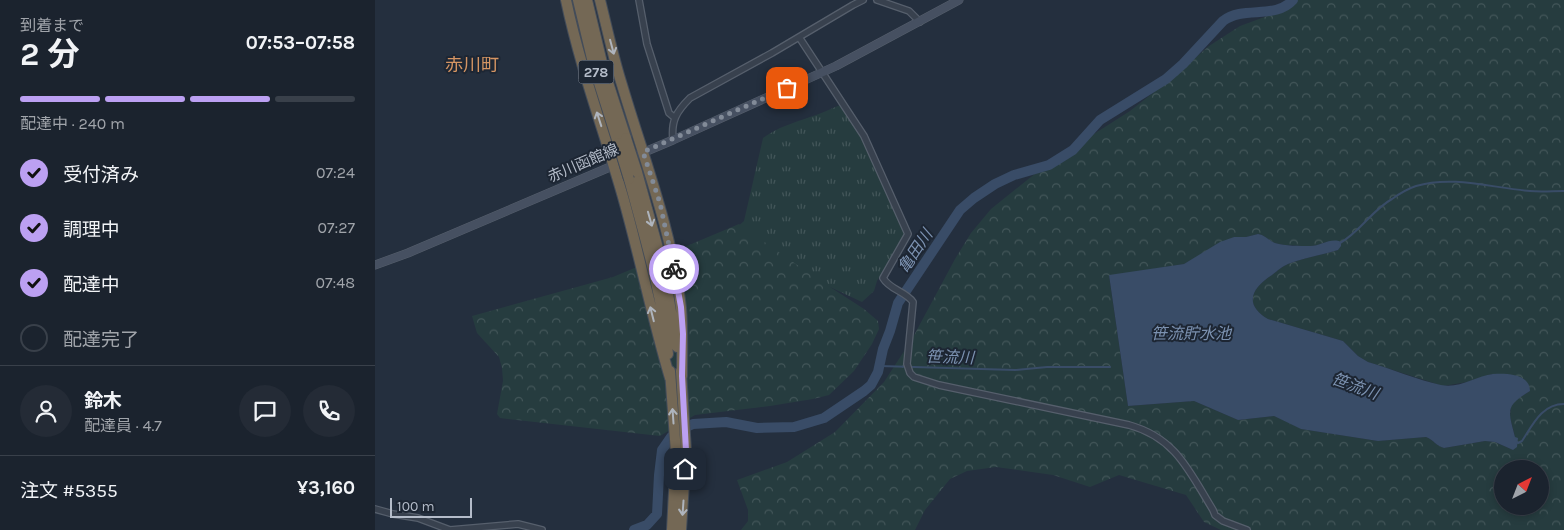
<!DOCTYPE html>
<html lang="ja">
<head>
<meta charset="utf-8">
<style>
	body { margin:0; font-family:Karla,"Noto Sans JP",sans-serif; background:#242b36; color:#f1f3f6; height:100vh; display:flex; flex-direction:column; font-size:19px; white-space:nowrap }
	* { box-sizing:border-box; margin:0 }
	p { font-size:16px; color:#a0a4aa }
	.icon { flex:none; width:28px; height:28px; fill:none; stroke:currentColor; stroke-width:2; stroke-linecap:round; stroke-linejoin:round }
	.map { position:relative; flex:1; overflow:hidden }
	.panel { display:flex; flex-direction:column; background:#1b232e; width:375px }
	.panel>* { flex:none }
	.needle { width:32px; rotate:42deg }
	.controls { position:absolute; left:1119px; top:460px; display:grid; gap:10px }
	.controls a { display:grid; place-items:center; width:55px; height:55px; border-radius:50%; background:#1b232e; box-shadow:0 2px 8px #0003,0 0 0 1px #39404a; font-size:25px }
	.scale { position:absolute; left:15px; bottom:12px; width:82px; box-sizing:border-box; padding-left:5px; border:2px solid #b4bcc9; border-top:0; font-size:14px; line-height:18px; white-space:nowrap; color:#b4bcc9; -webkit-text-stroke:4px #1d2633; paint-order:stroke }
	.pin { position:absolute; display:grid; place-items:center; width:42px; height:42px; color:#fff; margin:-21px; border-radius:10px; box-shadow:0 2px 8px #0006 }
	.courier { position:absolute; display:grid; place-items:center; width:50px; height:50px; margin:-25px; border:4px solid #bca0f2; border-radius:50%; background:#fff; color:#222; box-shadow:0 1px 6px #0007 }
	.head em { font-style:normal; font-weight:700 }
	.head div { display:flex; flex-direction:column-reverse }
	.head { display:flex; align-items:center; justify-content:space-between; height:85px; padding:0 20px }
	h1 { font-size:32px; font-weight:700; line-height:38px }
	.bar { display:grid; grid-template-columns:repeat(4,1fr); gap:8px 5px; align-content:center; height:60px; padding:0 20px }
	.bar i { height:6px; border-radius:4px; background:#39404a }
	.bar .on { background:#bca0f2 }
	.bar p { grid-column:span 4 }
	.line { display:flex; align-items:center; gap:12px; padding:0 20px; border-top:1px solid #39404a }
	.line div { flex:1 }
	.round { display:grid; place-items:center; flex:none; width:52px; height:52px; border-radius:26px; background:#242b36 }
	ol { padding:0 20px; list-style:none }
	li { display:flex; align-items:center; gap:15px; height:55px }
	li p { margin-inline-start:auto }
	li .icon { padding:5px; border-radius:50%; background:#bca0f2; color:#111; stroke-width:4 }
	li:last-child { color:#a0a4aa }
	li i { width:28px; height:28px; border:2px solid #39404a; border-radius:50% }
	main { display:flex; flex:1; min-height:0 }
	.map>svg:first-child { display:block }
	.grass { fill:url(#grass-tufts) }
	.forest { fill:url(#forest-crowns); fill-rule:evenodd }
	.water { fill:#394c67 }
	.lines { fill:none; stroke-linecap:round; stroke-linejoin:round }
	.stream { stroke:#394c67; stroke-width:2 }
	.river { stroke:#394c67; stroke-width:10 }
	.minor-casing { stroke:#565f6c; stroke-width:8 }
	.secondary-casing { stroke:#565f6c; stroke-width:9 }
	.motorway-casing { stroke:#434c59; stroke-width:12 }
	.minor { stroke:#38414e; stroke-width:5.5 }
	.secondary { stroke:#465061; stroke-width:8 }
	.motorway { stroke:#746855; stroke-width:10 }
	.motorway-bridge-casing { stroke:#434c59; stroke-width:12; stroke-linecap:butt }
	.motorway-bridge { stroke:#746855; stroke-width:10 }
	.oneway { stroke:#aeb4bd }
	.done { stroke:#828b98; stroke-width:5; stroke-dasharray:0 9 }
	.route { stroke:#bca0f2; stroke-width:6 }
	.labels { text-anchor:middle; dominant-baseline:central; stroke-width:4; stroke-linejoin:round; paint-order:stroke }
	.shield { fill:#1d2633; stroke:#878f9c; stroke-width:1 }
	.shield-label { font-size:14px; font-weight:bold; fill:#b4bcc9 }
	.street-label { font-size:15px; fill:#b4bcc9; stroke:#1d2633 }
	.water-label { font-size:16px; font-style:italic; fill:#7c92b1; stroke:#1d2633 }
	.quarter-label { font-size:18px; fill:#d59563; stroke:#1d2633 }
</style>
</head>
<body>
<main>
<section class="panel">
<div class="head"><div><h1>2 分</h1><p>到着まで</p></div><em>07:53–07:58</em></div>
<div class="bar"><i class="on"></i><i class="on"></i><i class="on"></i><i></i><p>配達中 · 240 m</p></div>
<ol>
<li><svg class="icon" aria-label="check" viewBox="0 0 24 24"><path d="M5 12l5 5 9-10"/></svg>受付済み<p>07:24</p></li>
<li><svg class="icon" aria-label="check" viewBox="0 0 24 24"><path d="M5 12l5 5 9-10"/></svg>調理中<p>07:27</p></li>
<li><svg class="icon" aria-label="check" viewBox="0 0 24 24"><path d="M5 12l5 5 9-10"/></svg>配達中<p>07:48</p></li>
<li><i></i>配達完了</li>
</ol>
<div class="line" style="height:90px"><a class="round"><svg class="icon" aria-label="person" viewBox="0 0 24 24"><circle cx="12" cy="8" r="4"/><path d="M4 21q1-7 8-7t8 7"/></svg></a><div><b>鈴木</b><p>配達員 · 4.7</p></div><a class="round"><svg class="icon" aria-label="chat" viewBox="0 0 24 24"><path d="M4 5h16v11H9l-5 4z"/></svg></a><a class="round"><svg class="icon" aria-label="phone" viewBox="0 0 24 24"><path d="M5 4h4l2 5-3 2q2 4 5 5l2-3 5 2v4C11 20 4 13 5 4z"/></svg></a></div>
<div class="line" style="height:65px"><div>注文 #5355</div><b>¥3,160</b></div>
</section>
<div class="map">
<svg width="1189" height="530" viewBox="0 0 1189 530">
	<defs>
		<pattern id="grass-tufts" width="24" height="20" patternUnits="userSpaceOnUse" patternTransform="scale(1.25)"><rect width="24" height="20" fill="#263c3f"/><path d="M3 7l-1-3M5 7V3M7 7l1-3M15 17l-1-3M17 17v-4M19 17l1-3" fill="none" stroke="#435659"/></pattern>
		<pattern id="forest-crowns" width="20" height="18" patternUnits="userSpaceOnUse" patternTransform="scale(1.25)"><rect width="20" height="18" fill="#263c3f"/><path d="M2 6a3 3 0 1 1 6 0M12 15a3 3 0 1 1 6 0" fill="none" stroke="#435659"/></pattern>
	</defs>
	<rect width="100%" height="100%" fill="#242f3e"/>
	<path class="grass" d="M465,105L486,137L530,234L502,281L499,291L487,302L350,238L369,221L388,138C403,127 418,123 435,117C445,114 455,109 465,105Z"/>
	<path class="forest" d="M915,0H1189V530H846L829,522L811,495L744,475L715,487L678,475L621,467L592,471L575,479L550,510L540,530H366L373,521V510L362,480L412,462L460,432L509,382L537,339L580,259L596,233L616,209L672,164L755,111L797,78L834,46L865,26L898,14ZM883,234C890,235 893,240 900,243C910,246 925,246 936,246C946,246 956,237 966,243L963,250C946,255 929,258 913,264C908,266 902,271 897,275C877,288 868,304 893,319L968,341L983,356L993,362L1068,386L1092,382L1117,374L1155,391L1139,401L1136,406L1135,417L1140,437L1138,450L1120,442L1110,441L1069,448C1061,446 1059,440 1051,437L1003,441L927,429L899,416L863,420L819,401L753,406L734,276L809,264L859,237H871ZM1128,469H1165V506H1128Z
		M364,224L435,274L489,309L503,321L504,329L497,344L479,371L454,395L438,399L395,406L320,415L285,436L125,418L122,414L128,381L127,368L124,357L102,333L97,316L238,277Z"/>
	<path class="water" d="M883,234C890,235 893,240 900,243C910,246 925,246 935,246C946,246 956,237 966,242V246L963,250C946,255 929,258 913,264C908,266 902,271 897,275C877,288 868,304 893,319L968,341L983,356L993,362C1017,369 1042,380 1066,385C1084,389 1101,376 1118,374C1132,373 1155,374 1155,391C1130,406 1133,410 1140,437L1143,438L1142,447L1138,450L1120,442L1110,441L1069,448C1061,446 1059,440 1051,437L1003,441L926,429L899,416L863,420L819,401L753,406L734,275L809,264L845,242L859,237H871Z"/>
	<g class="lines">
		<path class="stream" d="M965,243C985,232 997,210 1017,199C1024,194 1032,189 1041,186C1078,175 1117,188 1155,191C1166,192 1178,191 1189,191
			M505,366L640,370L672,367H735
			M1142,442L1143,443L1147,441C1158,424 1167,404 1189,404"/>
		<path class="river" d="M259,530L272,525L282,514L284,475L287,450L296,437L307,429L318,424L351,422L382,428L419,427L449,418L489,391L496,385L503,372L508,349L515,331L523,303L585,210L599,198L620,184L639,175L674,165L698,150L725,120L791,79L808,64L848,21C869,5 900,20 918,0"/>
		<defs>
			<path id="minor" d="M264,0L272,44L294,113L300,118
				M502,0L534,11L545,22
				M424,37L489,136L533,234L508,278C515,290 530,291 538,302L532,364L535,373L539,377L564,385L754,425C801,438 814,471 838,510L840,515L848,521L872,530
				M298,140C296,121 301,112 315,98L397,53L478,5L488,0
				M0,509L18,514L43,518L75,530L143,524L167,530"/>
			<path id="secondary" d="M253,159L298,140L461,66L584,0
				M0,265L33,253L242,164"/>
			<path id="motorway" d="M191,0C205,67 229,131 248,197C265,257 277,318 295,378
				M203,0L219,67L243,143
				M212,0L228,67L251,138
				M225,0C232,28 238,57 247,85C269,159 297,231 306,308C308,331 307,354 307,376
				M262,172L289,270L302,347
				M254,179C270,238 287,294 293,354
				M295,371L301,453L297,530
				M306,530L311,451L306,371"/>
		</defs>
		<use href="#minor" class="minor-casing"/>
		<use href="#secondary" class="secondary-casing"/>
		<use href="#motorway" class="motorway-casing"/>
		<use href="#minor" class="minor"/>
		<use href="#secondary" class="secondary"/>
		<use href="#motorway" class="motorway"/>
		<defs>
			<path id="motorway-bridge" d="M251,138L262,172
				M243,143L254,179"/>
		</defs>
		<use href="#motorway-bridge" class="motorway-bridge-casing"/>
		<use href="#motorway-bridge" class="motorway-bridge"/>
	</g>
	<defs><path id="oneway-shaft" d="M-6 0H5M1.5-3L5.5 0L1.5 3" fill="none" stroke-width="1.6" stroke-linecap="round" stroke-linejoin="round" transform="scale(1.25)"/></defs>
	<g class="oneway">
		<use href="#oneway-shaft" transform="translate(237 47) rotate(75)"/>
		<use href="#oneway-shaft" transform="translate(224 119) rotate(-108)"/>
		<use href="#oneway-shaft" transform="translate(275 219) rotate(74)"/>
		<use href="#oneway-shaft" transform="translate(277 314) rotate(-104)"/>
		<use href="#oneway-shaft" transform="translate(298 416) rotate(-94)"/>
		<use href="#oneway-shaft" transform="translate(308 508) rotate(94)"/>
	</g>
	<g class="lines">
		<path class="done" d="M299,269L285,203L268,152L412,88"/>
		<path class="route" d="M299,269L306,307L308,334L307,376L311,451L310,469"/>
	</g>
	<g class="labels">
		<rect class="shield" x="203.5" y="60.5" width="35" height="23" rx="4"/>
		<g class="shield-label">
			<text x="221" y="72">278</text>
		</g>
		<g class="street-label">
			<text transform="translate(208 163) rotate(-23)">赤川函館線</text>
		</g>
		<g class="water-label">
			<text transform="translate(540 251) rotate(-56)">亀田川</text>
			<text x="816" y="333">笹流貯水池</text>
			<text transform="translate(575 357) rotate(2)">笹流川</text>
			<text transform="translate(980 386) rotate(20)">笹流川</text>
		</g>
		<g class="quarter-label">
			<text x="97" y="65">赤川町</text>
		</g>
	</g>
</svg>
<div class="controls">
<a><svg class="needle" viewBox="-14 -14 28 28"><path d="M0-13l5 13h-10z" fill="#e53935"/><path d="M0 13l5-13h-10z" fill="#a0a4aa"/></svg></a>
</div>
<div class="scale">100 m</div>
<div class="pin" style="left:412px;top:88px;background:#ea580c"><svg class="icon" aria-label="bag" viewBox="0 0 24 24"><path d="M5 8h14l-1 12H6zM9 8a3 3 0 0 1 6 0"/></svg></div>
<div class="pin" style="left:310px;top:469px;background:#1f2937"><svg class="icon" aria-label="home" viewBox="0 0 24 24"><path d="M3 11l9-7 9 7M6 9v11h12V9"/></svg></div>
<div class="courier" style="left:299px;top:269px"><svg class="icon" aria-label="bike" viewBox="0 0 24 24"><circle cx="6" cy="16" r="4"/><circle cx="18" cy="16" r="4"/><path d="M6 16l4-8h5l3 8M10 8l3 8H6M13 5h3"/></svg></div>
</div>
</main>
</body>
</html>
